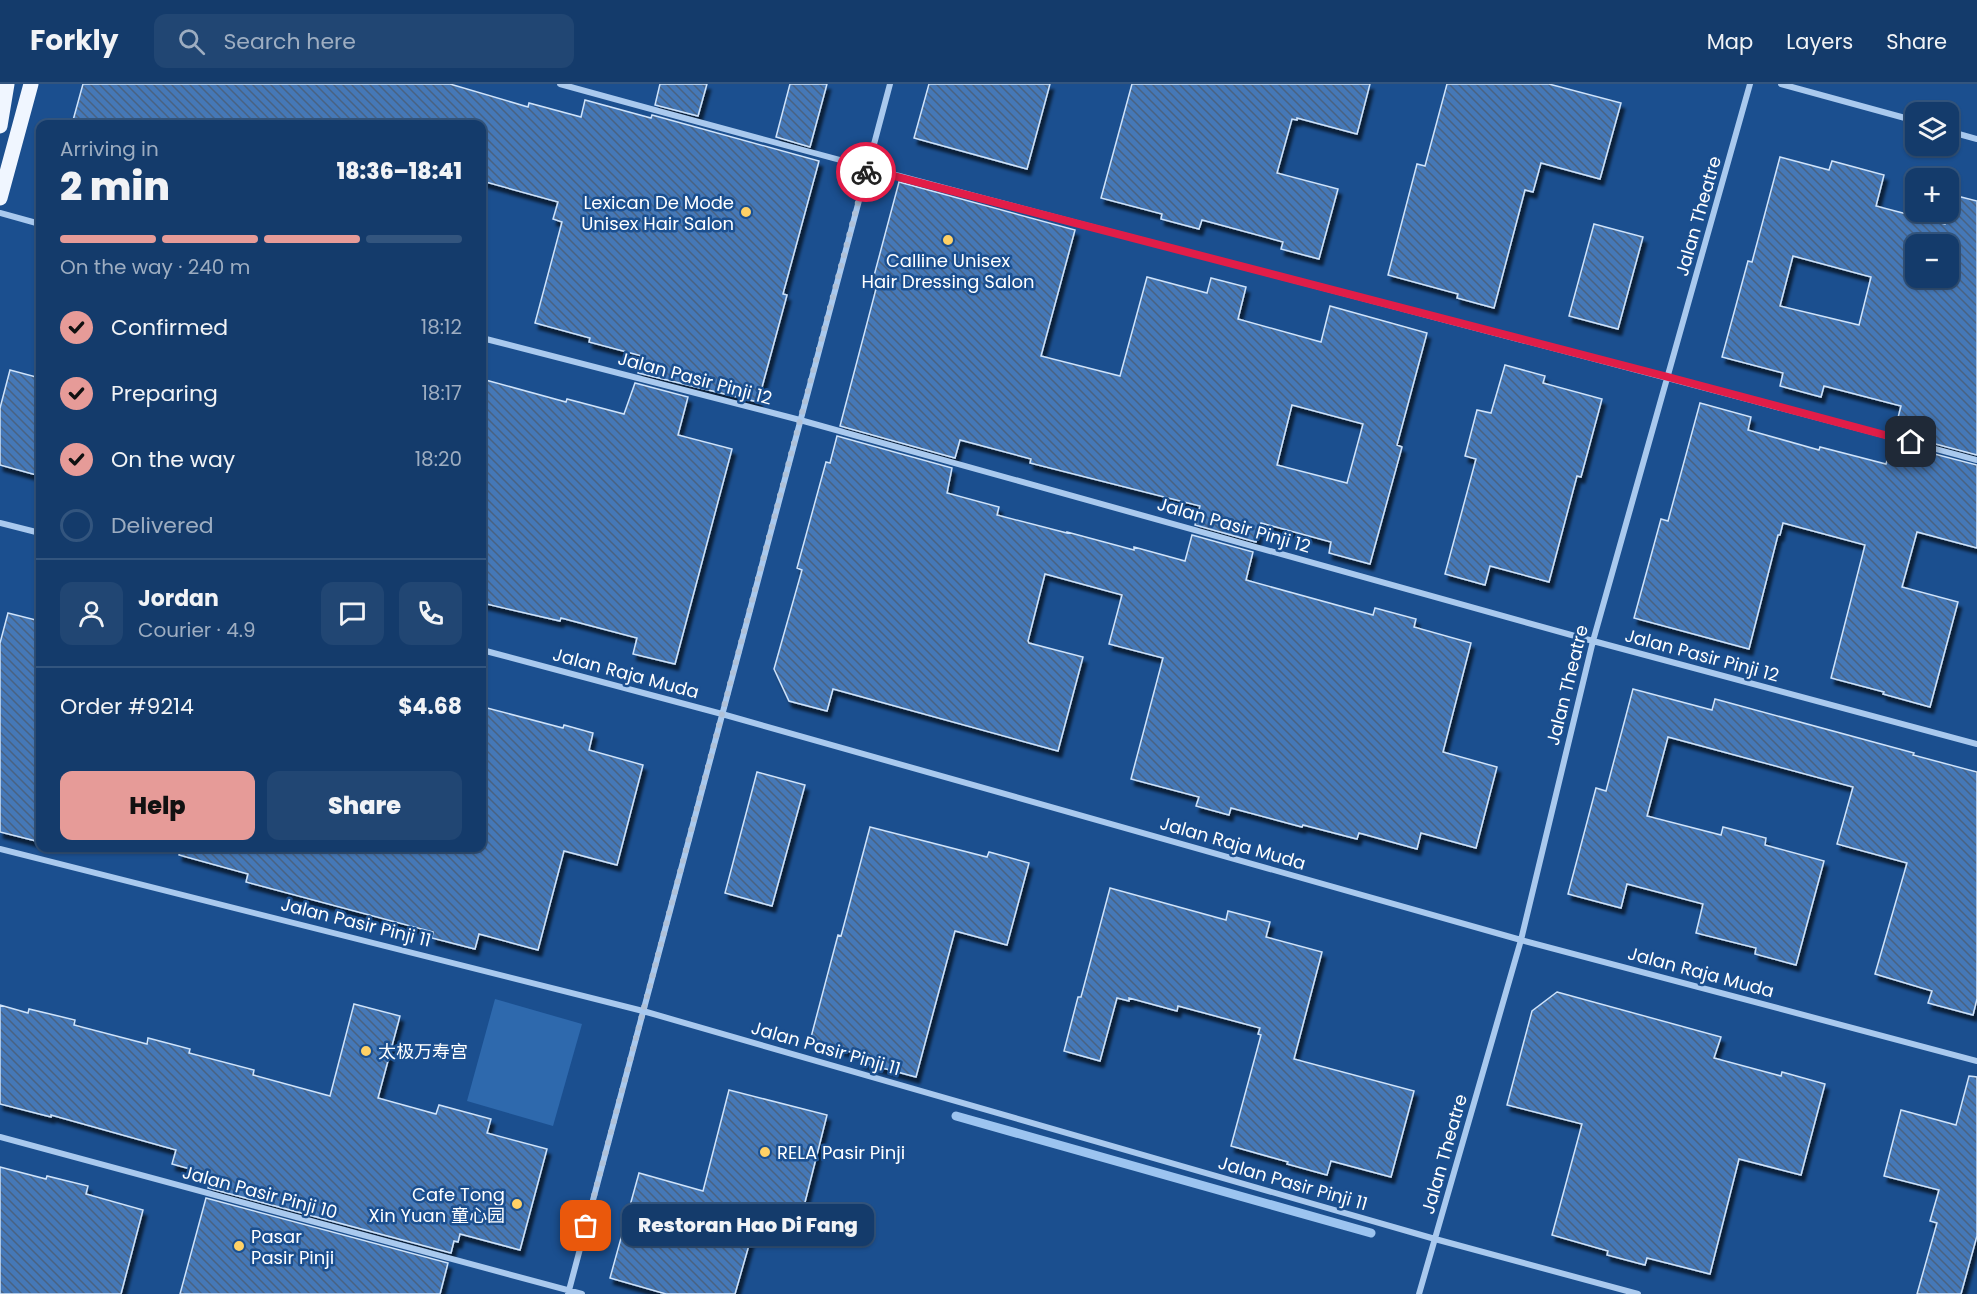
<!DOCTYPE html>
<html lang="en">
<head>
<meta charset="utf-8">
<style>
	body { margin:0; font-family:Poppins,"Noto Sans SC",sans-serif; background:#214673; color:#f1f3f6; height:100vh; display:flex; flex-direction:column; font-size:22px; white-space:nowrap }
	* { box-sizing:border-box; margin:0 }
	p { font-size:20px; color:#9dadc1 }
	.icon { flex:none; width:33px; height:33px; fill:none; stroke:currentColor; stroke-width:2; stroke-linecap:round; stroke-linejoin:round }
	.map { position:relative; flex:1; overflow:hidden }
	.drawer { position:absolute; left:36px; top:36px; width:450px; height:732px; display:flex; flex-direction:column; background:#143b6b; border-radius:12px; box-shadow:0 2px 4px #0004,0 0 0 2px #33557e }
	.drawer>* { flex:none }
	.fabs { position:absolute; left:1905px; top:18px; display:grid; gap:12px }
	.fabs a { display:grid; place-items:center; width:54px; height:54px; border-radius:12px; background:#143b6b; box-shadow:0 2px 4px #0004,0 0 0 2px #33557e; font-size:30px }
	.pin { position:absolute; display:grid; place-items:center; width:51px; height:51px; color:#fff; margin:-26px; border-radius:12px; box-shadow:0 3px 9px #0006 }
	.courier { position:absolute; display:grid; place-items:center; width:60px; height:60px; margin:-30px; border:4px solid #e11d48; border-radius:50%; background:#fff; color:#222; box-shadow:0 2px 8px #0007 }
	.bubble { position:absolute; height:42px; border-radius:12px; background:#143b6b; box-shadow:0 2px 4px #0004,0 0 0 2px #33557e; font-size:20px; font-weight:800; line-height:42px; text-align:center }
	.head em { font-style:normal; font-weight:800 }
	.head div { display:flex; flex-direction:column-reverse }
	.head { display:flex; align-items:center; justify-content:space-between; height:102px; padding:0 24px }
	h1 { font-size:39px; font-weight:800; line-height:45px }
	.bar { display:grid; grid-template-columns:repeat(4,1fr); gap:9px 6px; align-content:center; height:72px; padding:0 24px }
	.bar i { height:8px; border-radius:4px; background:#33557e }
	.bar .active { background:#e69b98 }
	.bar p { grid-column:span 4 }
	.line { display:flex; align-items:center; gap:15px; padding:0 24px; border-top:2px solid #33557e }
	.line div { flex:1 }
	.round { display:grid; place-items:center; flex:none; width:63px; height:63px; border-radius:12px; background:#214673 }
	ol { padding:0 24px; list-style:none }
	li { display:flex; align-items:center; gap:18px; height:66px }
	li p { margin-inline-start:auto }
	li .icon { padding:6px; border-radius:50%; background:#e69b98; color:#111; stroke-width:4 }
	li:last-child { color:#9dadc1 }
	li i { width:33px; height:33px; border:3px solid #33557e; border-radius:50% }
	.action { display:flex; gap:12px; margin-top:auto; padding:12px 24px }
	.action a { flex:1; height:69px; border-radius:12px; background:#e69b98; color:#111; font-size:24px; font-weight:800; line-height:69px; text-align:center }
	.action a+a { background:#214673; color:#f1f3f6 }
	header { display:flex; align-items:center; gap:36px; box-sizing:border-box; height:84px; padding:0 30px; background:#143b6b; border-bottom:2px solid #33557e }
	header strong { font-size:28px }
	nav { display:flex; gap:33px; margin-inline-start:auto; font-size:21px }
	.search { width:420px; height:54px; background:#214673; display:flex; align-items:center; gap:15px; box-sizing:border-box; padding:0 21px; border-radius:12px; color:#9dadc1; font-size:22px }
	.map>svg:first-child { display:block }
	.park { fill:#2e69ad }
	.lines { fill:none; stroke-linecap:round; stroke-linejoin:round }
	.stream { stroke:#9cc4f0; stroke-width:9 }
	.building { fill:url(#building-back-hatch); stroke:#cfe3fa; stroke-width:1.5; fill-rule:evenodd; filter:url(#shadow) }
	.street { stroke:#a9c9ee; stroke-width:6 }
	.primary { stroke:#f0f6ff; stroke-width:15 }
	.done { stroke:#afc1d8; stroke-width:6; stroke-dasharray:0 10.8 }
	.route { stroke:#e11d48; stroke-width:8 }
	.poi-dot { fill:#ffd166; stroke:#1b4f8f; stroke-width:2 }
	.labels { text-anchor:middle; dominant-baseline:central; stroke-width:5; stroke-linejoin:round; paint-order:stroke }
	.poi-label { font-size:18px; fill:#fff; stroke:#1b4f8f; text-anchor:start }
	.street-label { font-size:18px; fill:#fff; stroke:#1b4f8f }
</style>
</head>
<body>
<header>
<strong>Forkly</strong>
<div class="search"><svg class="icon" aria-label="search" viewBox="0 0 24 24"><circle cx="10" cy="10" r="6"/><path d="M15 15l6 6"/></svg>Search here</div>
<nav><a>Map</a><a>Layers</a><a>Share</a></nav>
</header>
<div class="map">
<svg width="1977" height="1210" viewBox="0 0 1977 1210">
	<defs>
		<pattern id="building-back-hatch" width="6" height="6" patternUnits="userSpaceOnUse" patternTransform="scale(1.5)"><rect width="6" height="6" fill="#4478b7"/><path d="M-1 5l2 2M0 0l6 6M5-1l2 2" fill="none" stroke="#486282"/></pattern>
		<filter id="shadow"><feDropShadow dx="3.5" dy="6" stdDeviation="1.5" flood-color="#0009"/></filter>
	</defs>
	<rect width="100%" height="100%" fill="#1b4f8f"/>
	<path class="park" d="M495,915L582,940L553,1042L467,1017Z"/>
	<g class="lines">
		<path class="stream" d="M956,1032L1371,1149"/>
	</g>
	<path class="building" d="M83,0H450L528,23L529,19L581,33L585,16L651,34L652,31L819,77L783,210L787,211L758,318L638,289L642,272L589,258L590,254L535,239L562,138L553,135L558,118L482,97V40H72Z
		M660,0H707L698,32L655,21Z
		M790,0H827L810,63L776,53Z
		M929,0H1050L1027,85L914,54Z
		M1132,0H1370L1357,50L1297,34V36L1292,35L1277,89L1338,105L1319,175L1281,165L1283,158L1202,136L1199,145L1161,135L1162,130L1101,114Z
		M1447,0H1549L1621,19L1600,95L1541,79L1533,108L1525,106L1494,224L1457,214L1458,210L1388,191L1417,80L1425,82Z
		M1780,73L1829,86L1832,77L1884,91L1876,122L1945,140L1953,111L1977,117V371L1894,349L1901,322L1824,302L1821,313L1780,302L1783,289L1722,273L1748,177L1752,178ZM1916,160H1948V194H1916ZM1793,172L1871,193L1859,241L1780,222Z
		M899,98L1075,146L1041,272L1120,292L1147,193L1207,209L1211,194L1246,203L1238,235L1321,258L1330,222L1427,249L1397,361L1402,363L1370,480L1329,469L1331,458L1261,439L1256,458L1195,441L1200,422L1030,379L1031,375L960,356L955,374L840,342L876,205L871,203ZM1292,321L1363,340L1347,399L1277,381Z
		M1594,140L1643,153L1618,245L1569,232Z
		M1505,281L1545,292L1543,299L1602,315L1581,393L1577,392L1549,498L1490,482L1485,501L1445,490L1476,375L1465,372L1477,326L1491,329Z
		M10,286L40,294V392L0,381V324Z
		M482,295L566,318L567,315L624,330L635,299L688,313L678,351L732,365L675,580L633,570L637,554L561,534L560,537L482,519Z
		M1700,319L1751,333L1748,346L1819,366L1820,363L1886,380L1892,359L1977,381V464L1917,448L1902,503L1958,518L1930,623L1883,610L1884,608L1831,594L1865,461L1783,439L1780,451H1778L1749,565L1634,534L1661,435L1668,437Z
		M837,352L952,384L947,409L999,423L997,431L1067,449V448L1134,466V463L1185,477L1192,451L1253,468L1246,496L1373,531L1375,524L1416,535L1414,543L1471,559L1443,668L1497,683L1476,764L1421,749L1417,765L1359,749L1357,755L1303,741L1302,743L1231,724L1229,731L1196,722L1199,713L1131,695L1163,574L1109,560L1122,511L1045,490L1028,557L1029,559L1083,573L1058,667L833,605L827,627L789,617L774,585L802,486L797,484L826,378L830,379Z
		M8,529L40,537V758L0,748V559Z
		M1633,605L1712,626L1715,615L1914,669L1913,671L1977,688V915L1973,931L1928,919L1932,907L1875,890L1907,779L1837,760L1853,703L1668,653L1647,732L1721,751L1723,743L1766,754L1765,761L1824,777L1796,881L1755,870L1756,864L1696,849L1703,820L1627,800L1621,824L1568,810L1596,704L1606,707Z
		M487,624L563,644L564,641L593,649L589,666L643,681L617,781L564,767L538,866L479,850L475,865L432,854L433,848L246,798L248,790L179,771L180,764H482V643Z
		M757,688L805,701L772,822L725,809Z
		M870,743L987,773L989,768L1029,779L1007,861L955,847L916,993L860,978L862,971L810,957L838,851L841,852Z
		M1110,804L1226,836L1228,827L1270,838L1266,853L1322,868L1294,975L1414,1007L1391,1093L1331,1077L1327,1091L1287,1080L1288,1078L1231,1062L1261,951L1258,950L1260,944L1178,922L1177,927L1129,914V917L1117,914L1100,977L1064,967L1078,913H1081Z
		M1557,908L1721,953L1714,974L1781,992L1782,988L1825,1000L1801,1091L1739,1075L1710,1190L1647,1174L1645,1181L1607,1171L1608,1167L1552,1151L1582,1040L1507,1021L1532,927Z
		M354,920L400,932L378,1014L436,1030L439,1021L491,1035L487,1049L547,1065L520,1166L460,1150L458,1158L454,1157L451,1169L208,1104L212,1091L172,1080L176,1066L51,1031V1033L0,1020V921L28,929L29,925L75,936L74,941L147,960L148,954L190,965L189,969L254,986L253,991L330,1012Z
		M1969,992L1977,993V1152L1961,1210H1917L1937,1139L1930,1137L1939,1106L1884,1092L1901,1026L1956,1041Z
		M729,1006L827,1031L802,1130L761,1119L735,1210H666L610,1194L639,1089L703,1107Z
		M0,1083L46,1095L47,1092L88,1102L86,1110L143,1126L121,1210H0Z
		M206,1114L448,1179L440,1210H180Z"/>
	<g class="lines">
		<path class="street" d="M560,0C1031,130 1505,250 1977,376
			M1781,0L1916,37
			M1948,47L1977,55
			M0,129L40,140
			M482,254L800,336L1593,557L1977,660
			M0,439L40,449
			M482,566L722,630L1521,856L1977,977
			M0,765L643,927L1435,1155L1638,1210
			M0,1053L582,1210
			M568,1210L890,0
			M1419,1210L1521,856L1593,557L1750,0"/>
		<path class="primary" d="M0,42L7,0
			M0,114L31,0"/>
	</g>
	<g class="lines">
		<path class="done" d="M586,1142L866,88"/>
		<path class="route" d="M866,88L867,85L1668,293L1911,358"/>
	</g>
	<g class="poi-dot">
		<circle cx="746" cy="128" r="6"/>
		<circle cx="948" cy="156" r="6"/>
		<circle cx="366" cy="967" r="6"/>
		<circle cx="765" cy="1068" r="6"/>
		<circle cx="517" cy="1120" r="6"/>
		<circle cx="239" cy="1162" r="6"/>
	</g>
	<g class="labels">
		<g class="poi-label">
			<text x="734" y="118" text-anchor="end">Lexican De Mode<tspan x="734" dy="21">Unisex Hair Salon</tspan></text>
			<text x="948" y="176" text-anchor="middle">Calline Unisex<tspan x="948" dy="21">Hair Dressing Salon</tspan></text>
			<text x="378" y="967">太极万寿宫</text>
			<text x="777" y="1068">RELA Pasir Pinji</text>
			<text x="505" y="1110" text-anchor="end">Cafe Tong<tspan x="505" dy="21">Xin Yuan 童心园</tspan></text>
			<text x="251" y="1152">Pasar<tspan x="251" dy="21">Pasir Pinji</tspan></text>
		</g>
		<g class="street-label">
			<text transform="translate(1698 132) rotate(-74)">Jalan Theatre</text>
			<text transform="translate(695 294) rotate(15)">Jalan Pasir Pinji 12</text>
			<text transform="translate(1234 441) rotate(16)">Jalan Pasir Pinji 12</text>
			<text transform="translate(1702 571) rotate(15)">Jalan Pasir Pinji 12</text>
			<text transform="translate(626 589) rotate(15)">Jalan Raja Muda</text>
			<text transform="translate(1567 601) rotate(-76)">Jalan Theatre</text>
			<text transform="translate(1233 759) rotate(16)">Jalan Raja Muda</text>
			<text transform="translate(356 838) rotate(14)">Jalan Pasir Pinji 11</text>
			<text transform="translate(1701 888) rotate(15)">Jalan Raja Muda</text>
			<text transform="translate(826 964) rotate(16)">Jalan Pasir Pinji 11</text>
			<text transform="translate(1444 1070) rotate(-74)">Jalan Theatre</text>
			<text transform="translate(1293 1099) rotate(16)">Jalan Pasir Pinji 11</text>
			<text transform="translate(260 1108) rotate(15)">Jalan Pasir Pinji 10</text>
		</g>
	</g>
</svg>
<div class="fabs">
<a><svg class="icon" aria-label="layers" viewBox="0 0 24 24"><path d="M12 4l9 5-9 5-9-5zM3 14l9 5 9-5"/></svg></a>
<a>+</a>
<a>−</a>
</div>
<div class="pin" style="left:586px;top:1142px;background:#ea580c"><svg class="icon" aria-label="bag" viewBox="0 0 24 24"><path d="M5 8h14l-1 12H6zM9 8a3 3 0 0 1 6 0"/></svg></div>
<div class="pin" style="left:1911px;top:358px;background:#1f2937"><svg class="icon" aria-label="home" viewBox="0 0 24 24"><path d="M3 11l9-7 9 7M6 9v11h12V9"/></svg></div>
<div class="courier" style="left:866px;top:88px"><svg class="icon" aria-label="bike" viewBox="0 0 24 24"><circle cx="6" cy="16" r="4"/><circle cx="18" cy="16" r="4"/><path d="M6 16l4-8h5l3 8M10 8l3 8H6M13 5h3"/></svg></div>
<div class="bubble" style="left:622px;top:1120px;width:252px">Restoran Hao Di Fang</div>
<section class="drawer">
<div class="head"><div><h1>2 min</h1><p>Arriving in</p></div><em>18:36–18:41</em></div>
<div class="bar"><i class="active"></i><i class="active"></i><i class="active"></i><i></i><p>On the way · 240 m</p></div>
<ol>
<li><svg class="icon" aria-label="check" viewBox="0 0 24 24"><path d="M5 12l5 5 9-10"/></svg>Confirmed<p>18:12</p></li>
<li><svg class="icon" aria-label="check" viewBox="0 0 24 24"><path d="M5 12l5 5 9-10"/></svg>Preparing<p>18:17</p></li>
<li><svg class="icon" aria-label="check" viewBox="0 0 24 24"><path d="M5 12l5 5 9-10"/></svg>On the way<p>18:20</p></li>
<li><i></i>Delivered</li>
</ol>
<div class="line" style="height:108px"><a class="round"><svg class="icon" aria-label="person" viewBox="0 0 24 24"><circle cx="12" cy="8" r="4"/><path d="M4 21q1-7 8-7t8 7"/></svg></a><div><b>Jordan</b><p>Courier · 4.9</p></div><a class="round"><svg class="icon" aria-label="chat" viewBox="0 0 24 24"><path d="M4 5h16v11H9l-5 4z"/></svg></a><a class="round"><svg class="icon" aria-label="phone" viewBox="0 0 24 24"><path d="M5 4h4l2 5-3 2q2 4 5 5l2-3 5 2v4C11 20 4 13 5 4z"/></svg></a></div>
<div class="line" style="height:78px"><div>Order #9214</div><b>$4.68</b></div>
<div class="action"><a>Help</a><a>Share</a></div>
</section>
</div>
</body>
</html>
